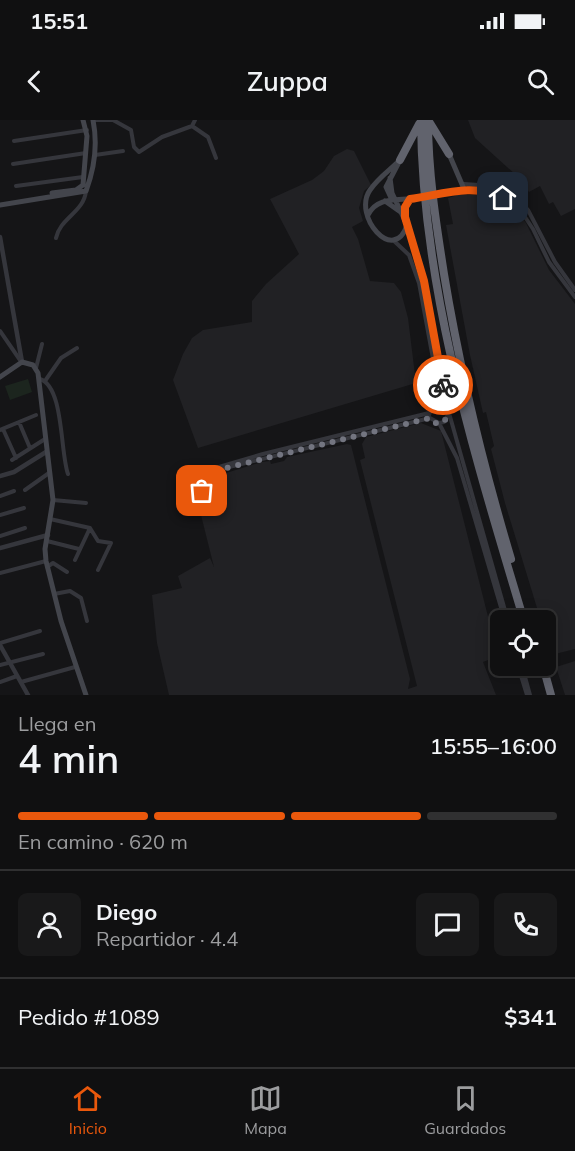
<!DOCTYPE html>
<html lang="es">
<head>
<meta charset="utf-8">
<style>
	body { margin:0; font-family:Mulish,sans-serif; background:#19191a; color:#f1f3f6; height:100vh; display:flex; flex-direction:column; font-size:22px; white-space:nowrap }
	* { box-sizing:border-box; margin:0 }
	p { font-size:20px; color:#9c9d9f }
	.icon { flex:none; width:33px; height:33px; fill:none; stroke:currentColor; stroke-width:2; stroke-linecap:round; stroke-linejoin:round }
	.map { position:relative; height:575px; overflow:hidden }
	.details { display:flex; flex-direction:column; background:#101011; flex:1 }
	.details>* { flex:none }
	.fabs { position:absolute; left:490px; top:490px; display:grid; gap:12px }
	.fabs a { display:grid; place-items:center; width:66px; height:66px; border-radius:9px; background:#101011; box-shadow:0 3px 15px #0003,0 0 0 2px #303031; font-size:30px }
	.pin { position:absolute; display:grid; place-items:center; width:51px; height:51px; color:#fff; margin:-26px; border-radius:12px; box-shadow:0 3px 9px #0006 }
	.courier { position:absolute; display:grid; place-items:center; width:60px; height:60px; margin:-30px; border:4px solid #ea580c; border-radius:50%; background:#fff; color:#222; box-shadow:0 2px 8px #0007 }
	.summary em { font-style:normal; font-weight:600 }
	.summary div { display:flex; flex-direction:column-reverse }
	.summary { display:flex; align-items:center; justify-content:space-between; height:102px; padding:0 18px }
	h1 { font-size:39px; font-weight:600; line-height:45px }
	.bar { display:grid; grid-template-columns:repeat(4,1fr); gap:9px 6px; align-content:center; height:72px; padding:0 18px }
	.bar i { height:8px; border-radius:4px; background:#303031 }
	.bar .selected { background:#ea580c }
	.bar p { grid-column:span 4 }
	.line { display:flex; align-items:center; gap:15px; padding:0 18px; border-top:2px solid #303031 }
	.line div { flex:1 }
	.round { display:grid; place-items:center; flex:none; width:63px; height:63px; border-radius:9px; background:#19191a }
	.status { display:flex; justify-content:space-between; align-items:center; height:42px; padding:0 30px; background:#101011; direction:ltr }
	.status svg { height:16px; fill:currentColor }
	header { display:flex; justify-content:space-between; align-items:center; height:78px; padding:0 18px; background:#101011; font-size:27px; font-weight:600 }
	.tab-bar { display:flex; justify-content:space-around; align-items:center; height:84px; border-top:2px solid #303031; background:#101011; font-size:16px; color:#9c9d9f }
	.tab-bar a { display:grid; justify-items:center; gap:3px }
	.tab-bar .selected { color:#ea580c }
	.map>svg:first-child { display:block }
	.built { fill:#212124 }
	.garden { fill:#1c251e }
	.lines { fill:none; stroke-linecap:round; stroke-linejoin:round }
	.minor { stroke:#35363c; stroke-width:4 }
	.tertiary { stroke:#35363c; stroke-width:4.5 }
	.secondary { stroke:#43454c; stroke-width:5 }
	.motorway { stroke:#61636d; stroke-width:8 }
	.secondary-bridge { stroke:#43454c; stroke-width:5 }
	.done { stroke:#737580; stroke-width:6; stroke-dasharray:0 10.8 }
	.route { stroke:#ea580c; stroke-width:8 }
</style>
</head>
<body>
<div class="status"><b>15:51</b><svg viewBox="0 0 49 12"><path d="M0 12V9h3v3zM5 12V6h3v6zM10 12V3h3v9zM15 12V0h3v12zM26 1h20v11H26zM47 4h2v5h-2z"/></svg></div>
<header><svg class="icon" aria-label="back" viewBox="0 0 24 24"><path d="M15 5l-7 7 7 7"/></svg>Zuppa<svg class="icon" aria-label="search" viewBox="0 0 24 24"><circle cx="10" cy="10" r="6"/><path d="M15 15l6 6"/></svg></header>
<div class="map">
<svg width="575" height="575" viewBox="0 0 575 575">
	<rect width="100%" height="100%" fill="#151517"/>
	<path class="built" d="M468,0H575V89L561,96L553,82L549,84L540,66L529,72L517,56L475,18Z
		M347,29L354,31L371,65L364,71L359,88L363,101L352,107L358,119L370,161L394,163L401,172L408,198L416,263L198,328L173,260L183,234L192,218L203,210L252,202V181L266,164L299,134L270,79L312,60L324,51L334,36Z
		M458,75H489L516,90L526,103L549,150L575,184V529L551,535L546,519V501H541L505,383L491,329L494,326L486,292L483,293L470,235L446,105L453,104L448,78Z
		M421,303L441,311L498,536L483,542L496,575H169L157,523L152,475L182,468L178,456L210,438L214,447L198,383L203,381L210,358L262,342L270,341L271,344L284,341L287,337L347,324L351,325L410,559L408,569L417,566L360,340L365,338L362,324L366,317Z
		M575,541V575H565L556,547Z"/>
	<path class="garden" d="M28,259L32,272L10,280L5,266Z"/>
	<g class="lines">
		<path class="minor" d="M95,0H112
			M113,0L131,10L134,27L139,32L162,17L192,6L195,0
			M192,6L208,17L216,38
			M14,21L87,10
			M95,35L123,31
			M13,44L86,33
			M464,64L494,66L520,81L528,90L555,142L575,170
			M16,66L83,57
			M464,69L493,72L521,91L533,109L549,142L575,177
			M408,105L424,161L449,293L508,501
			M56,118C60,98 84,92 86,71
			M393,120L409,135L419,163L436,255L433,285L429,295
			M0,211L20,240
			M36,248L42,224
			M40,259C64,267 60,332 68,354
			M45,261L61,238L77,228
			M433,285L439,283L447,288
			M19,302L30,328
			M439,303L457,338L505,501
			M3,309L16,338
			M0,310L36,295
			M12,340L45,319
			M195,354L263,334L429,293
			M201,357L204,366L202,371L192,373L187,370L186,360L190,356L201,357L217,350L430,298L439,303L444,302L449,293
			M25,370L49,353
			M0,376L14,371
			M53,380L86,383
			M0,395L24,388
			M50,399L90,408L98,421L111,423L98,450
			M0,416L25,408
			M47,421L79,429
			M75,440L90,408
			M47,447L53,443L67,452
			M0,453L46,441
			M54,474L70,471L81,478L87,501
			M0,523L40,511
			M0,545L43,534
			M518,546L527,575
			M522,546L530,575
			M0,562L17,556
			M21,562L75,547"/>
		<path class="tertiary" d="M0,117L22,242
			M0,356L14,352L46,332
			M0,428L48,415
			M0,525L28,575"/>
		<path class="secondary" d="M390,58L392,73L407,105C394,145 352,96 370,70C378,58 390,50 400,40
			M52,73L76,70L83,65L87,16L83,0
			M442,74L464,69L449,34
			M392,80L386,67L398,44
			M385,81L402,93
			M0,85L86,71C95,47 98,25 93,0
			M368,95C377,76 398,81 416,78
			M0,257L22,242L33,245L38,253L53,380L45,429L46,441L61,501L86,575"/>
		<path class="motorway" d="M421,0C422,171 476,339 524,501
			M428,0C428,52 436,103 444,154C460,251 483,345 511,439
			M430,3L449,34
			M400,40L419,4
			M543,546L551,575"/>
		<path class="secondary-bridge" d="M416,78L442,74"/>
	</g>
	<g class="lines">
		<path class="done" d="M202,371L204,366L201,357L218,350L430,298L436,303L444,302L449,292L443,265"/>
		<path class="route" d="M443,265L424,161L405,97V87L410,79C440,75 474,62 503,78"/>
	</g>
</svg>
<div class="fabs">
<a><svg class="icon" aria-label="locate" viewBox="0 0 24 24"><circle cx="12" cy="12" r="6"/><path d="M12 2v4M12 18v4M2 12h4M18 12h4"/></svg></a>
</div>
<div class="pin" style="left:202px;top:371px;background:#ea580c"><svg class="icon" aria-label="bag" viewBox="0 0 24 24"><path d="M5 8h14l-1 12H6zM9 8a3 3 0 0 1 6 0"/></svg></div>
<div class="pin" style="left:503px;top:78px;background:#1f2937"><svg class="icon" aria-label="home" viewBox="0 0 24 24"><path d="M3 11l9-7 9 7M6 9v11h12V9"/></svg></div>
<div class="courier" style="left:443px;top:265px"><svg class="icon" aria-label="bike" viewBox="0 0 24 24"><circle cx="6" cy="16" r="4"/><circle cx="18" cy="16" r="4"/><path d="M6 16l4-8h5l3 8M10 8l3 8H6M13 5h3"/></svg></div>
</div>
<section class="details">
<div class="summary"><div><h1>4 min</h1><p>Llega en</p></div><em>15:55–16:00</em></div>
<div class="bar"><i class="selected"></i><i class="selected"></i><i class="selected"></i><i></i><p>En camino · 620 m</p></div>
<div class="line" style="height:108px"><a class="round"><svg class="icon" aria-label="person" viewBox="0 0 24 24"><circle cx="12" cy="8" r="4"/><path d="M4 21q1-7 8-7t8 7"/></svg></a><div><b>Diego</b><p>Repartidor · 4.4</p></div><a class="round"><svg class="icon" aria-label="chat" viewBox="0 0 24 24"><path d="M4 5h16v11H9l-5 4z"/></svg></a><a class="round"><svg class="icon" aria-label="phone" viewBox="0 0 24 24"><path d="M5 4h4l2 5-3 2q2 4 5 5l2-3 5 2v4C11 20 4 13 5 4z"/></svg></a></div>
<div class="line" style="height:78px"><div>Pedido #1089</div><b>$341</b></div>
</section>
<nav class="tab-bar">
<a class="selected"><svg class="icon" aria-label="home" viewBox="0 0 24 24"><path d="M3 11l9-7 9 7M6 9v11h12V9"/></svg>Inicio</a>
<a><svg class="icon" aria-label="map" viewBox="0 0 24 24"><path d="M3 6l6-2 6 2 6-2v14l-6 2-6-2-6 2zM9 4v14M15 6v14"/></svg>Mapa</a>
<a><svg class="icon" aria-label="saved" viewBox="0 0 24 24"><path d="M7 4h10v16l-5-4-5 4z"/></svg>Guardados</a>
</nav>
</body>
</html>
